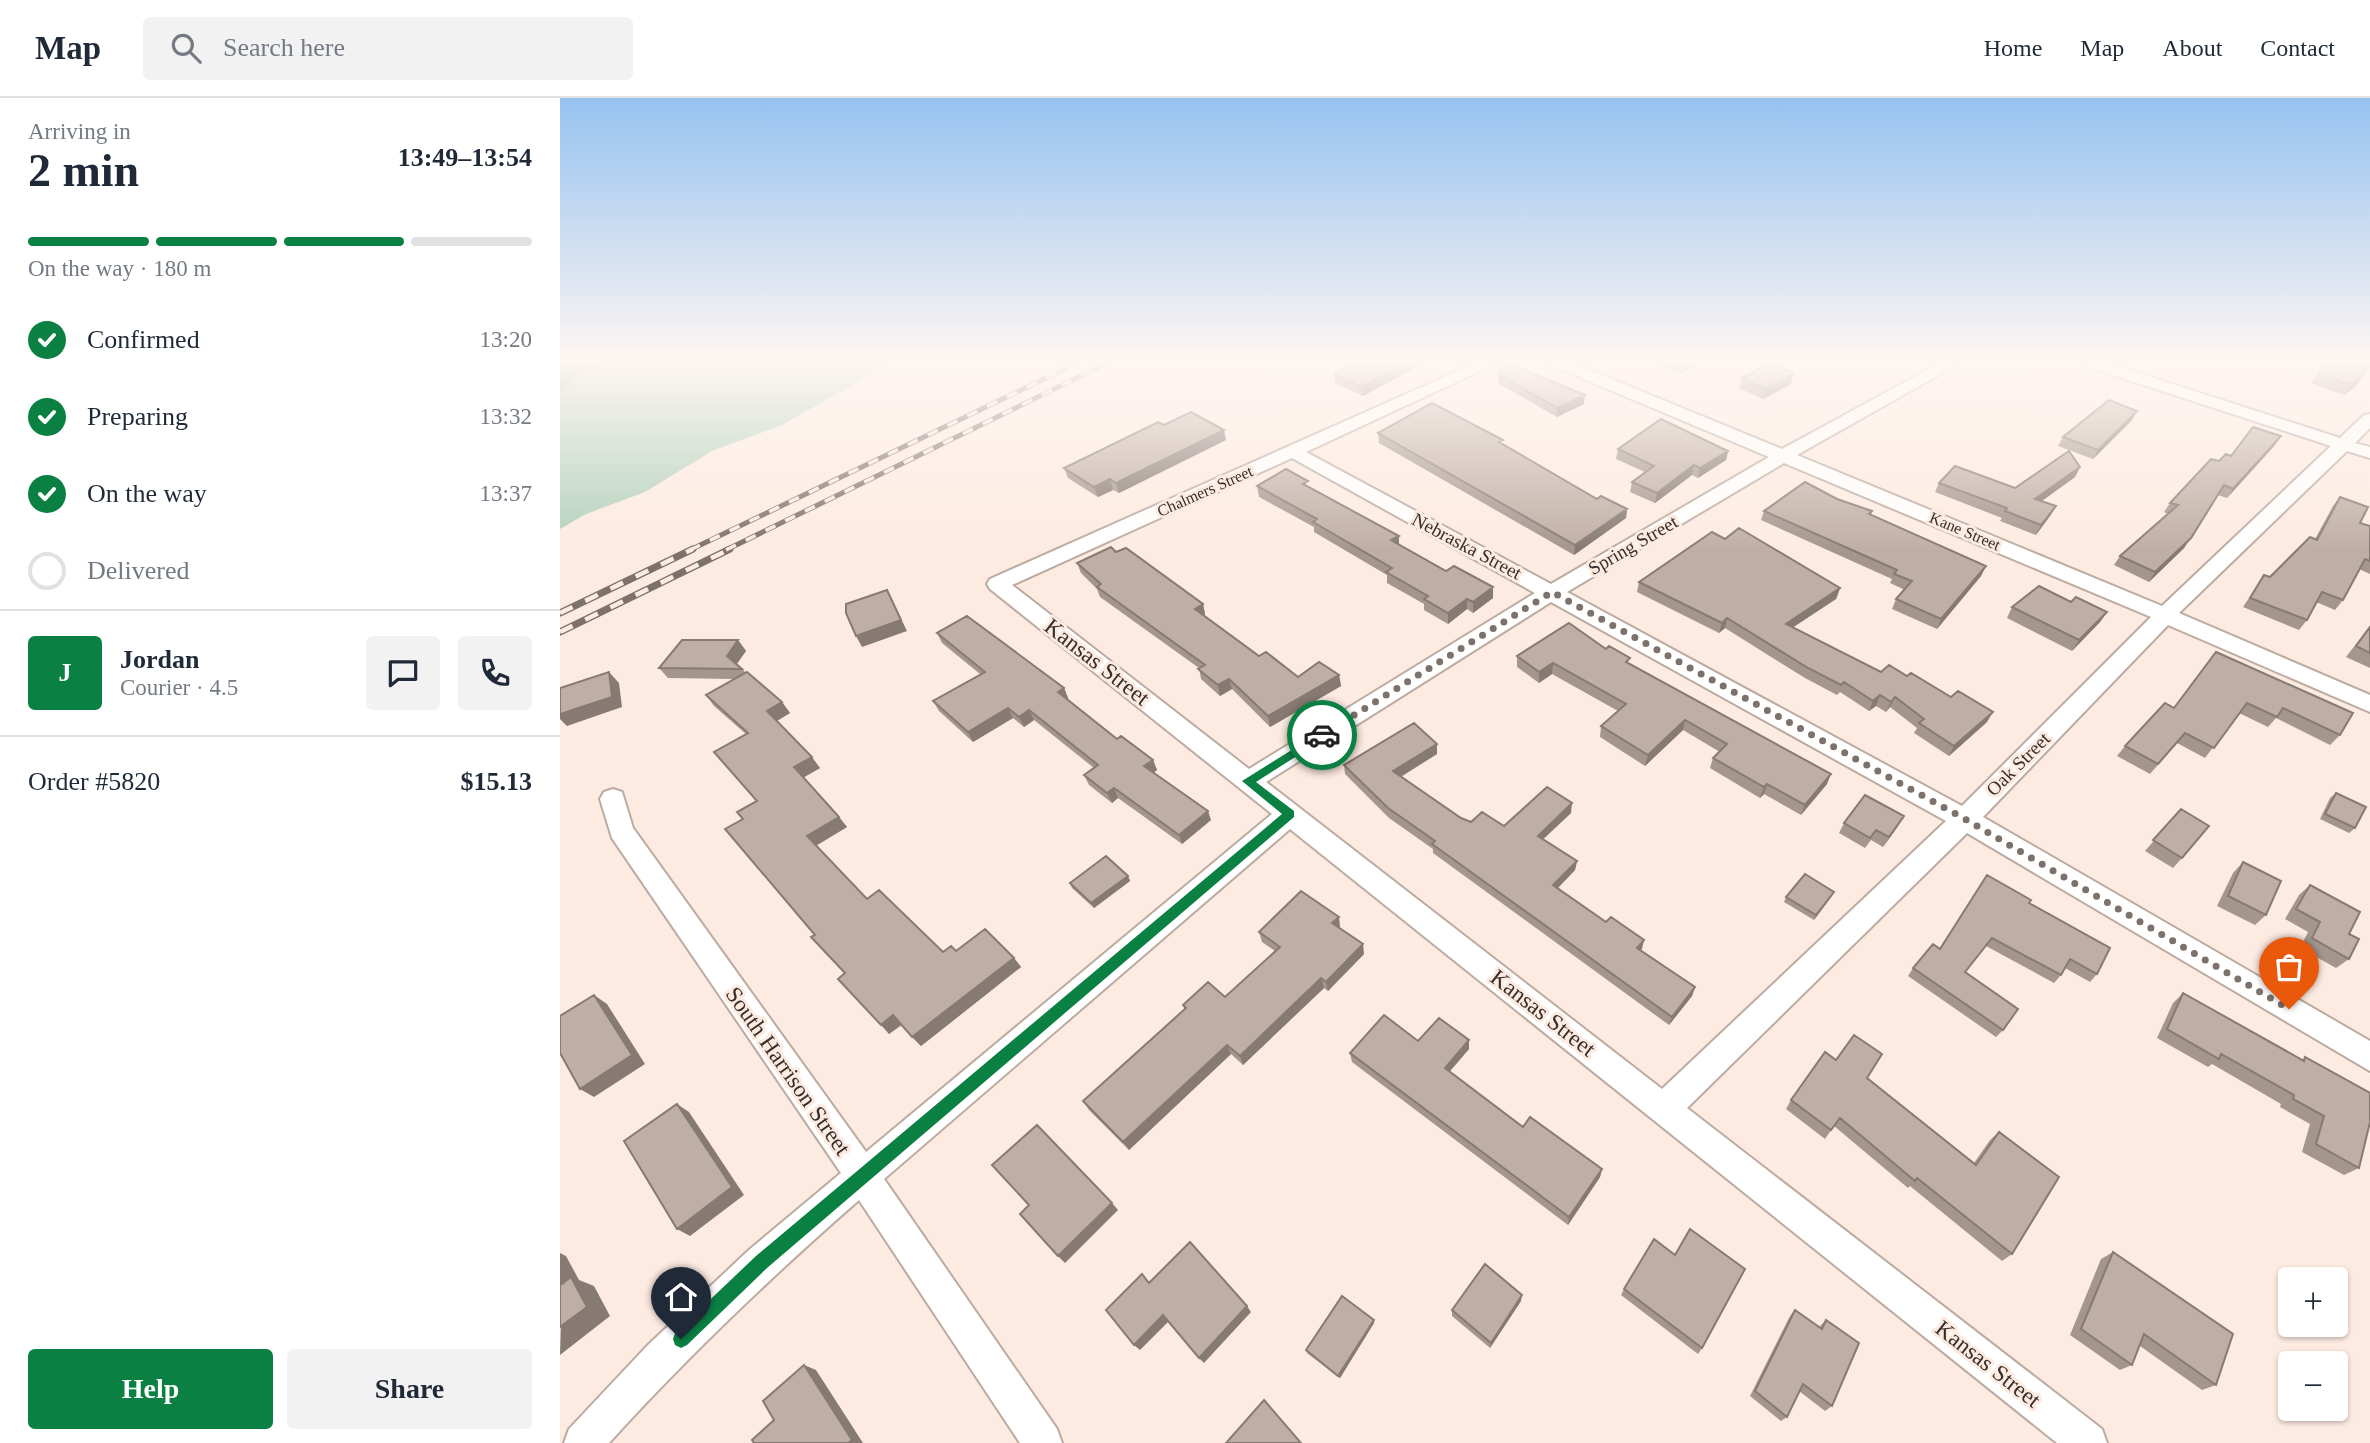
<!DOCTYPE html>
<html lang="en">
<head>
<meta charset="utf-8">
<style>
	body { margin:0; font-family:"Times New Roman",serif; background:#f2f2f3; color:#1f2937; height:100vh; display:flex; flex-direction:column; font-size:26px; white-space:nowrap }
	* { box-sizing:border-box; margin:0 }
	p { font-size:23px; color:#747a83 }
	.icon { flex:none; width:38px; height:38px; fill:none; stroke:currentColor; stroke-width:2; stroke-linecap:round; stroke-linejoin:round }
	.map { position:relative; flex:1; overflow:hidden }
	.panel { display:flex; flex-direction:column; background:#fff; width:560px }
	.panel>* { flex:none }
	.tools { position:absolute; left:1718px; top:1169px; display:grid; gap:14px }
	.tools a { display:grid; place-items:center; width:70px; height:70px; border-radius:7px; background:#fff; box-shadow:0 2px 5px #0004; font-size:35px }
	.pin { position:absolute; display:grid; place-items:center; width:60px; height:60px; color:#fff; margin:-72px -30px; border-radius:50% 50% 50% 0; rotate:-45deg; box-shadow:0 0 7px #0007 }
	.pin .icon { rotate:45deg }
	.courier { position:absolute; display:grid; place-items:center; width:70px; height:70px; margin:-35px; border:5px solid #0b8043; border-radius:50%; background:#fff; color:#222; box-shadow:0 2px 9px #0007 }
	.summary em { font-style:normal; font-weight:700 }
	.summary div { display:flex; flex-direction:column-reverse }
	.summary { display:flex; align-items:center; justify-content:space-between; height:119px; padding:0 28px }
	h1 { font-size:46px; font-weight:700; line-height:52px }
	.bar { display:grid; grid-template-columns:repeat(4,1fr); gap:10px 7px; align-content:center; height:84px; padding:0 28px }
	.bar i { height:9px; border-radius:5px; background:#e0e1e3 }
	.bar .active { background:#0b8043 }
	.bar p { grid-column:span 4 }
	.line { display:flex; align-items:center; gap:18px; padding:0 28px; border-top:2px solid #e0e1e3 }
	.line div { flex:1 }
	.round { display:grid; place-items:center; flex:none; width:74px; height:74px; border-radius:7px; background:#f2f2f3 }
	ol { padding:0 28px; list-style:none }
	li { display:flex; align-items:center; gap:21px; height:77px }
	li p { margin-inline-start:auto }
	li .icon { padding:7px; border-radius:50%; background:#0b8043; color:#fff; stroke-width:4 }
	li:last-child { color:#747a83 }
	li i { width:38px; height:38px; border:4px solid #e0e1e3; border-radius:50% }
	.action { display:flex; gap:14px; margin-top:auto; padding:14px 28px }
	.action a { flex:1; height:80px; border-radius:7px; background:#0b8043; color:#fff; font-size:28px; font-weight:700; line-height:80px; text-align:center }
	.action a+a { background:#f2f2f3; color:#1f2937 }
	header { display:flex; align-items:center; gap:42px; box-sizing:border-box; height:98px; padding:0 35px; background:#fff; border-bottom:2px solid #e0e1e3 }
	header strong { font-size:33px }
	nav { display:flex; gap:38px; margin-inline-start:auto; font-size:24px }
	.search { width:490px; height:63px; background:#f2f2f3; display:flex; align-items:center; gap:18px; box-sizing:border-box; padding:0 24px; border-radius:7px; color:#747a83; font-size:26px }
	main { display:flex; flex:1; min-height:0 }
	.map>svg:first-child { display:block }
	.green { fill:#b2d1bd }
	.forest { fill:#8fba9f }
	.lines { fill:none; stroke-linecap:round; stroke-linejoin:round }
	.minor-casing { stroke:#bcaba1; stroke-width:4 }
	.minor { fill:#fff; fill-rule:evenodd }
	.rail-far1-casing { stroke:#7c716b; stroke-width:5 }
	.rail-casing { stroke:#7c716b; stroke-width:7 }
	.rail-far1 { stroke:#fdebe1; stroke-width:3.5; stroke-dasharray:11; stroke-linecap:butt }
	.rail { stroke:#fdebe1; stroke-width:4.5; stroke-dasharray:14; stroke-linecap:butt }
	.wall { fill:#a4968d }
	.shaded-wall { fill:#867a73 }
	.building { fill:#bfaea4; stroke:#867a73; stroke-width:2 }
	.route { fill:#0b8043 }
	.done { stroke:#7c716b; stroke-width:7; stroke-dasharray:0 12.6 }
	.labels { text-anchor:middle; dominant-baseline:central; stroke-width:6; stroke-linejoin:round; paint-order:stroke }
	.far-street-label { font-size:16px; fill:#362f2b; stroke:#fdebe1 }
	.street-label { font-size:19px; fill:#362f2b; stroke:#fdebe1 }
	.near-street-label { font-size:23px; fill:#362f2b; stroke:#fdebe1 }
</style>
</head>
<body>
<header>
<strong>Map</strong>
<div class="search"><svg class="icon" aria-label="search" viewBox="0 0 24 24"><circle cx="10" cy="10" r="6"/><path d="M15 15l6 6"/></svg>Search here</div>
<nav><a>Home</a><a>Map</a><a>About</a><a>Contact</a></nav>
</header>
<main>
<section class="panel">
<div class="summary"><div><h1>2 min</h1><p>Arriving in</p></div><em>13:49–13:54</em></div>
<div class="bar"><i class="active"></i><i class="active"></i><i class="active"></i><i></i><p>On the way · 180 m</p></div>
<ol>
<li><svg class="icon" aria-label="check" viewBox="0 0 24 24"><path d="M5 12l5 5 9-10"/></svg>Confirmed<p>13:20</p></li>
<li><svg class="icon" aria-label="check" viewBox="0 0 24 24"><path d="M5 12l5 5 9-10"/></svg>Preparing<p>13:32</p></li>
<li><svg class="icon" aria-label="check" viewBox="0 0 24 24"><path d="M5 12l5 5 9-10"/></svg>On the way<p>13:37</p></li>
<li><i></i>Delivered</li>
</ol>
<div class="line" style="height:126px"><b class="round" style="background:#0b8043;color:#fff">J</b><div><b>Jordan</b><p>Courier · 4.5</p></div><a class="round"><svg class="icon" aria-label="chat" viewBox="0 0 24 24"><path d="M4 5h16v11H9l-5 4z"/></svg></a><a class="round"><svg class="icon" aria-label="phone" viewBox="0 0 24 24"><path d="M5 4h4l2 5-3 2q2 4 5 5l2-3 5 2v4C11 20 4 13 5 4z"/></svg></a></div>
<div class="line" style="height:91px"><div>Order #5820</div><b>$15.13</b></div>
<div class="action"><a>Help</a><a>Share</a></div>
</section>
<div class="map">
<svg width="1810" height="1345" viewBox="0 0 1810 1345">
	<rect width="100%" height="100%" fill="#fdebe1"/>
	<path class="green" d="M0,265H331L222,327L152,353L85,394L26,416L0,431Z"/>
	<path class="forest" d="M0,265H39L0,293Z"/>
	<g class="lines">
		<defs>
			<path id="minor" d="M916,265H937L746,354L991,486L1209,359L993,268L991,265H1013L1222,351L1380,265H1400L1237,357L1602,508L1771,348L1525,268L1523,265H1547L1780,340L1804,317L1810,316V330L1795,345L1810,349V360L1787,353L1619,515L1810,597V614L1608,527L1423,719L1810,943V973L1407,735L1127,1010L1542,1331L1547,1345H1497L730,731L324,1081L497,1331L502,1345H460L299,1102C211,1179 128,1258 49,1345H4L9,1331L88,1247L189,1152L281,1075L52,740L40,701L44,694L53,691L62,694L73,730L306,1054L712,716L430,491L427,486L430,481ZM732,360L975,495L689,671L452,487ZM1224,365L1591,519L1402,708L1007,494ZM991,504L1386,723L1102,991L706,684Z"/>
		</defs>
		<use href="#minor" class="minor-casing"/>
		<use href="#minor" class="minor"/>
		<defs>
			<path id="rail-far1" d="M130,452L517,265
				M166,452L547,265"/>
			<path id="rail" d="M0,515L133,451
				M0,534L170,451"/>
		</defs>
		<use href="#rail-far1" class="rail-far1-casing"/>
		<use href="#rail" class="rail-casing"/>
		<use href="#rail-far1" class="rail-far1"/>
		<use href="#rail" class="rail"/>
	</g>
	<path class="wall" d="M795,265H864L803,298L775,285L774,276Z
		M1092,265H1138L1122,276Z
		M1758,275L1803,277L1796,288L1784,297L1751,285Z
		M938,276L1024,306L997,319L938,285Z
		M1182,280L1231,286L1203,301L1179,290Z
		M1577,313L1572,322L1533,361L1498,348L1503,339Z
		M604,327L666,342L559,395L553,392L538,399L508,380L504,370Z
		M818,335L943,346L1037,401L1067,411L1066,420L1014,457L819,345Z
		M1715,347L1667,400L1658,397L1624,450L1589,484L1554,467L1560,458L1608,416L1604,414L1610,405L1659,363L1671,358Z
		M1058,351L1168,353L1166,362L1138,380L1132,377L1095,405L1070,394L1072,384L1085,374L1056,361Z
		M1520,369L1515,379L1481,403L1496,408L1490,418L1476,437L1440,423L1442,420L1375,394L1379,385L1455,390Z
		M697,388L749,389L839,438V447L933,500L913,515L907,511L888,526L864,512V506L827,485V477L754,434V429L699,399Z
		M1780,399L1800,425L1810,428V476L1799,471L1783,502L1775,512L1756,504L1747,522L1739,532L1683,509L1704,477L1710,479L1755,441L1773,408Z
		M1277,401L1312,413L1311,417L1421,478L1377,531L1332,511L1336,501L1345,492L1330,485L1332,481L1201,422L1204,413Z
		M1165,441L1280,490L1276,501L1233,529L1321,574L1427,624L1389,658L1354,635L1357,630L1330,609L1326,614L1316,608L1309,613L1280,594L1277,597L1245,580L1165,530L1159,535L1077,494L1079,484Z
		M556,454L643,506L645,516L644,517L699,558L738,579L779,577L781,588L710,629L672,591L660,598L641,581L639,570L540,499L537,491L521,475L517,465Z
		M1511,504L1547,514L1540,524L1512,553L1447,520L1452,509Z
		M1810,528V570L1786,559Z
		M377,535L504,590L508,600L507,601L557,641L593,662L597,672L593,675L651,722L622,746L558,700L552,705L529,687L524,677L534,670L474,622L464,629L453,620L413,644L379,613L373,603L420,576L382,545Z
		M178,542L186,553L177,566L186,575L222,604L230,615L217,623L260,670L243,680L279,719L287,729L256,748L307,801L383,854L396,853L454,860L461,869L361,948L342,927L329,936L285,875L255,837L183,721L197,703L186,636L154,608L146,597L174,581L108,580L99,570Z
		M1656,554L1780,637L1770,647L1716,620L1708,629L1679,615L1645,660L1617,645L1590,676L1557,658L1565,648L1614,610Z
		M957,558L1069,566L1267,686L1241,717L1204,696L1200,700L1150,670L1153,660L1160,654L1123,632L1085,668L1040,639L1041,628L1058,613L992,576L979,585L957,569Z
		M877,646V656L841,679L901,720L911,724L944,728L1011,715L983,741L1017,763L1015,772L998,790L1046,824L1084,842L1081,852L1135,889L1132,898L1109,927L873,755V751L829,720L785,676L784,667Z
		M1776,695L1795,730L1789,735L1760,721L1770,700Z
		M1621,711L1622,760L1613,770L1585,753Z
		M1284,725L1338,728L1323,749L1311,742L1305,750L1279,735Z
		M1683,764L1706,817L1695,827L1657,808L1673,775Z
		M568,778L570,783L534,810L512,790L510,785Z
		M1750,787L1789,836V861L1776,870L1740,850L1748,834L1725,821L1739,797Z
		M1226,799H1271L1254,822L1224,804Z
		M1469,805L1537,876L1530,884L1505,870L1501,877L1494,885L1426,848L1406,874L1443,932L1436,939L1348,878L1353,870L1380,850Z
		M780,829L779,830L804,856L768,893L764,890L683,967L671,956L569,1052L529,1012L523,1003L625,912L623,907L665,899L715,853L702,844L699,834Z
		M1623,895L1742,962L1745,959L1799,1070L1784,1077L1742,1054L1750,1026L1720,1009L1721,1006L1652,966L1648,969L1597,940L1613,905Z
		M858,943L909,951L889,974L963,1029L1042,1071L1040,1079L1008,1127L792,964L790,955Z
		M1276,962L1307,980L1414,1065L1430,1042L1439,1034L1452,1156L1442,1163L1350,1088L1348,1090L1274,1028L1265,1041L1226,1011L1231,1002Z
		M1553,1154L1656,1287L1642,1292L1580,1248L1572,1267L1560,1272L1510,1237L1541,1161Z
		M1064,1191L1142,1250L1138,1256L1061,1197Z
		M961,1203L930,1250L892,1218V1212Z
		M1235,1212L1259,1229L1266,1222L1272,1308L1265,1313L1239,1293L1227,1319L1221,1323L1190,1298L1230,1218Z
		M814,1222V1225L780,1280L747,1255L746,1252Z"/>
	<path class="shaded-wall" d="M846,265H864L803,298L802,289Z
		M1125,265H1138L1122,276L1123,266Z
		M1234,275L1231,286L1203,301L1205,291Z
		M1803,277L1796,288L1784,297L1791,287Z
		M1025,297L1024,306L997,319V310Z
		M1577,313L1572,322L1533,361L1538,352Z
		M664,332L666,342L559,395L556,385Z
		M1721,338L1715,347L1667,400L1673,391Z
		M1168,353L1166,362L1138,380L1140,370Z
		M1134,367L1132,377L1095,405L1097,395Z
		M1520,369L1515,379L1471,411L1475,401Z
		M550,381L553,392L538,399L534,389Z
		M1496,408L1490,418L1476,437L1481,427Z
		M1067,411L1066,420L1014,457L1015,447Z
		M839,438V449L831,442Z
		M1631,440L1624,450L1589,484L1595,474Z
		M1426,468L1421,478L1377,531L1381,521Z
		M933,489V500L913,515V504Z
		M1280,490L1276,501L1223,536L1226,526Z
		M327,492L347,533L302,549L296,538Z
		M907,501V511L888,526V515Z
		M643,506L645,516L637,521L635,511Z
		M1547,514L1540,524L1512,553L1519,542Z
		M1167,520L1165,530L1159,535L1162,525Z
		M178,542L186,553L175,568L167,558Z
		M993,565L992,576L979,585V574Z
		M49,574L59,585L62,609L7,628L0,621V616Z
		M779,577L781,588L710,629L708,618Z
		M669,581L672,591L660,598L658,587Z
		M504,590L508,600L502,605L498,594Z
		M1320,597L1316,608L1309,613L1313,603Z
		M1335,599L1330,609L1326,614L1331,604Z
		M222,604L230,615L215,624L207,613Z
		M448,610L453,620L413,644L408,634Z
		M469,612L474,622L464,629L459,619Z
		M1433,614L1427,624L1389,658L1394,648Z
		M1125,622L1123,632L1085,668L1088,657Z
		M877,646V656L833,683V673Z
		M252,659L260,670L242,680L234,669Z
		M593,662L597,672L588,678L584,668Z
		M1271,676L1267,686L1241,717L1245,707Z
		M1207,686L1204,696L1200,700L1204,689Z
		M554,690L558,700L552,705L547,695Z
		M1012,705L1011,715L977,747L978,738Z
		M648,713L651,722L622,746L619,737Z
		M1344,718L1338,728L1323,749L1329,739Z
		M279,719L287,729L255,748L247,738Z
		M1017,763L1015,772L992,796L993,787Z
		M568,778L570,783L534,810L531,805Z
		M1274,794L1271,799L1254,822L1256,817Z
		M779,819L780,829L774,835L772,825Z
		M1084,842L1082,851L1075,859L1077,850Z
		M803,846L804,856L768,893L766,884Z
		M454,860L461,869L361,948L352,939Z
		M761,880L764,890L683,967L680,958Z
		M1135,889L1132,898L1109,927L1112,919Z
		M34,897L47,906L85,966L34,999L20,991Z
		M333,917L342,926L329,936L321,927Z
		M909,942V951L885,979V970Z
		M667,947L671,956L569,1052L563,1044Z
		M117,1006L129,1014L184,1097L130,1138L117,1131Z
		M1042,1071L1040,1079L1008,1127L1009,1119Z
		M552,1105L558,1112L505,1165L498,1158Z
		M0,1155L6,1158L19,1182L34,1188L50,1218L0,1257L2,1186L0,1182Z
		M962,1197L961,1203L930,1250L931,1245Z
		M687,1208L691,1214L644,1265L639,1260Z
		M603,1217L609,1223L580,1252L574,1247Z
		M814,1222V1225L780,1280L778,1278Z
		M244,1267L256,1272L303,1345H288Z"/>
	<path class="building" d="M795,265H846L802,289L774,276Z
		M944,265H948L1025,297L997,310L938,276Z
		M1210,265L1234,275L1205,291L1182,280Z
		M1771,265H1810V266L1803,277L1791,287L1758,275Z
		M1549,302L1577,313L1538,352L1503,339Z
		M872,305L943,342L939,344L1037,401L1041,398L1067,411L1015,447L818,335Z
		M631,314L664,332L556,385L550,381L534,389L504,370L598,324L604,327Z
		M1101,321L1168,353L1140,370L1134,367L1097,395L1072,384L1094,368L1058,351Z
		M1693,329L1721,338L1673,391L1664,387L1631,440L1595,474L1560,458L1618,407L1610,405L1651,361L1659,363L1666,356L1671,358Z
		M1509,353L1520,369L1475,401L1496,408L1481,427L1445,413L1447,410L1379,385L1395,368L1455,390Z
		M726,371L748,383L743,386L839,438L831,442L886,473L894,468L933,489L913,504L907,501L888,515L864,501L868,498L826,474L832,470L753,424L757,421L697,388Z
		M1245,384L1277,401L1312,413L1309,416L1426,468L1381,521L1336,501L1352,483L1334,476L1337,472L1204,413Z
		M1780,399L1808,409L1800,425L1810,428V463L1805,461L1783,502L1762,494L1747,522L1690,500L1704,477L1710,479L1750,439L1757,442Z
		M1179,430L1280,490L1226,526L1321,574L1329,567L1347,578L1351,575L1391,599L1398,593L1433,614L1394,648L1359,625L1364,621L1335,599L1331,604L1320,597L1313,603L1284,584L1281,587L1248,570L1167,520L1162,525L1079,484L1152,434L1165,441Z
		M551,449L556,454L566,450L643,506L635,511L699,558L706,554L738,579L759,564L779,577L708,618L669,581L658,587L638,571L645,567L537,489L541,486L517,465Z
		M1479,488L1511,504L1516,499L1547,514L1519,542L1452,509Z
		M327,492L341,522L296,538L286,515V506Z
		M407,518L504,590L498,594L557,641L561,638L593,662L584,668L648,713L619,737L554,690L547,695L524,677L538,667L469,612L459,619L448,610L408,634L373,603L425,574L377,535Z
		M1009,525L1046,551L1049,548L1070,560L1066,564L1271,676L1245,707L1207,686L1204,689L1153,660L1167,646L1125,622L1088,657L1041,628L1066,606L993,565L979,574L957,558Z
		M1810,529V555L1796,548Z
		M122,542H178L167,558L182,571L99,570Z
		M1656,554L1793,615L1780,637L1723,610L1717,619L1687,605L1654,650L1625,635L1598,666L1565,648L1605,605L1614,610Z
		M49,574L52,599L0,616V590Z
		M187,574L222,604L207,613L252,659L234,669L279,719L247,738L307,801L319,792L383,854L391,848L396,853L425,831L454,860L352,939L333,917L321,927L278,881L285,875L251,839L255,837L165,731L183,721L177,714L197,703L154,654L188,635L146,597Z
		M854,625L877,646L833,673L901,720L911,724L922,714L944,728L987,689L1012,705L978,738L1017,763L993,787L1046,824L1051,819L1084,842L1077,850L1135,889L1112,919L872,746L875,743L828,710L784,667Z
		M1776,695L1806,709L1795,730L1765,716Z
		M1305,697L1344,718L1329,739L1316,732L1310,740L1284,725Z
		M1621,711L1649,728L1622,760L1593,742Z
		M546,758L568,778L531,805L510,785Z
		M1683,764L1721,783L1706,817L1668,798Z
		M1245,776L1274,794L1256,817L1226,799Z
		M1427,777L1471,802L1469,805L1550,850L1537,876L1510,861L1501,877L1432,840L1405,874L1458,911L1443,932L1353,870L1373,846L1380,851Z
		M1750,787L1800,814L1789,836L1799,841L1789,861L1752,840L1760,824L1736,811Z
		M741,793L779,819L772,825L803,846L766,884L761,880L680,958L667,947L563,1044L523,1003L626,910L623,907L648,884L665,899L720,849L699,834Z
		M1623,895L1744,963L1745,959L1810,995V1024L1799,1070L1756,1046L1764,1018L1733,1001L1734,997L1661,956L1659,961L1607,931Z
		M34,897L72,957L20,991L0,955V918Z
		M824,917L858,943L879,920L909,942L885,970L963,1029L970,1019L1042,1071L1009,1119L790,955Z
		M1294,937L1322,956L1307,980L1416,1067L1439,1034L1499,1079L1452,1156L1357,1080L1355,1083L1280,1020L1271,1032L1231,1002L1265,954L1276,962Z
		M117,1006L172,1089L117,1131L64,1043Z
		M477,1027L552,1105L498,1158L460,1116L469,1107L432,1067Z
		M1130,1131L1185,1171L1142,1250L1064,1191L1094,1141L1115,1157Z
		M630,1144L687,1208L639,1260L603,1217L574,1247L546,1212L582,1176L589,1185Z
		M1553,1154L1673,1236L1656,1287L1584,1236L1572,1267L1521,1231Z
		M925,1166L962,1197L931,1245L892,1212Z
		M11,1179L27,1209L0,1229V1182L2,1186Z
		M782,1198L814,1222L778,1278L746,1252Z
		M1235,1212L1262,1231L1266,1222L1299,1245L1272,1308L1243,1286L1227,1319L1195,1293Z
		M244,1267L292,1342L288,1345H194L192,1342L214,1322L203,1303Z
		M704,1302L741,1345H666Z"/>
	<linearGradient id="sky" x2="0" y2="1"><stop stop-color="#96c2f0"/><stop offset="0.58" stop-color="#fef6f2"/><stop offset="1" stop-color="#fef6f2" stop-opacity="0"/></linearGradient>
	<rect width="1810" height="453" fill="url(#sky)"/>
	<path class="route" d="M762,633L767,637L765,640L696,684L734,713V719L207,1170L127,1247L121,1250L115,1247L113,1241L115,1235L196,1158L722,716L682,683Z"/>
	<g class="lines">
		<path class="done" d="M762,637L992,494L1405,721L1729,911"/>
	</g>
	<g class="labels">
		<g class="far-street-label">
			<text transform="translate(645 393) rotate(-24)">Chalmers Street</text>
			<text transform="translate(1405 433) rotate(23)">Kane Street</text>
		</g>
		<g class="street-label">
			<text transform="translate(1073 447) rotate(-30)">Spring Street</text>
			<text transform="translate(907 448) rotate(28)">Nebraska Street</text>
			<text transform="translate(1458 666) rotate(-45)">Oak Street</text>
		</g>
		<g class="near-street-label">
			<text transform="translate(537 564) rotate(38)">Kansas Street</text>
			<text transform="translate(983 915) rotate(38)">Kansas Street</text>
			<text transform="translate(228 973) rotate(55)">South Harrison Street</text>
			<text transform="translate(1428 1266) rotate(38)">Kansas Street</text>
		</g>
	</g>
</svg>
<div class="tools">
<a>+</a>
<a>−</a>
</div>
<div class="pin" style="left:1729px;top:911px;background:#ea580c"><svg class="icon" aria-label="bag" viewBox="0 0 24 24"><path d="M5 8h14l-1 12H6zM9 8a3 3 0 0 1 6 0"/></svg></div>
<div class="pin" style="left:121px;top:1241px;background:#1f2937"><svg class="icon" aria-label="home" viewBox="0 0 24 24"><path d="M3 11l9-7 9 7M6 9v11h12V9"/></svg></div>
<div class="courier" style="left:762px;top:637px"><svg class="icon" aria-label="car" viewBox="0 0 24 24"><path d="M5 17H2v-5l4-1 3-4h7l3 4 3 1v5h-3M9 17h6M6 11h13"/><circle cx="7" cy="17" r="2"/><circle cx="17" cy="17" r="2"/></svg></div>
</div>
</main>
</body>
</html>
